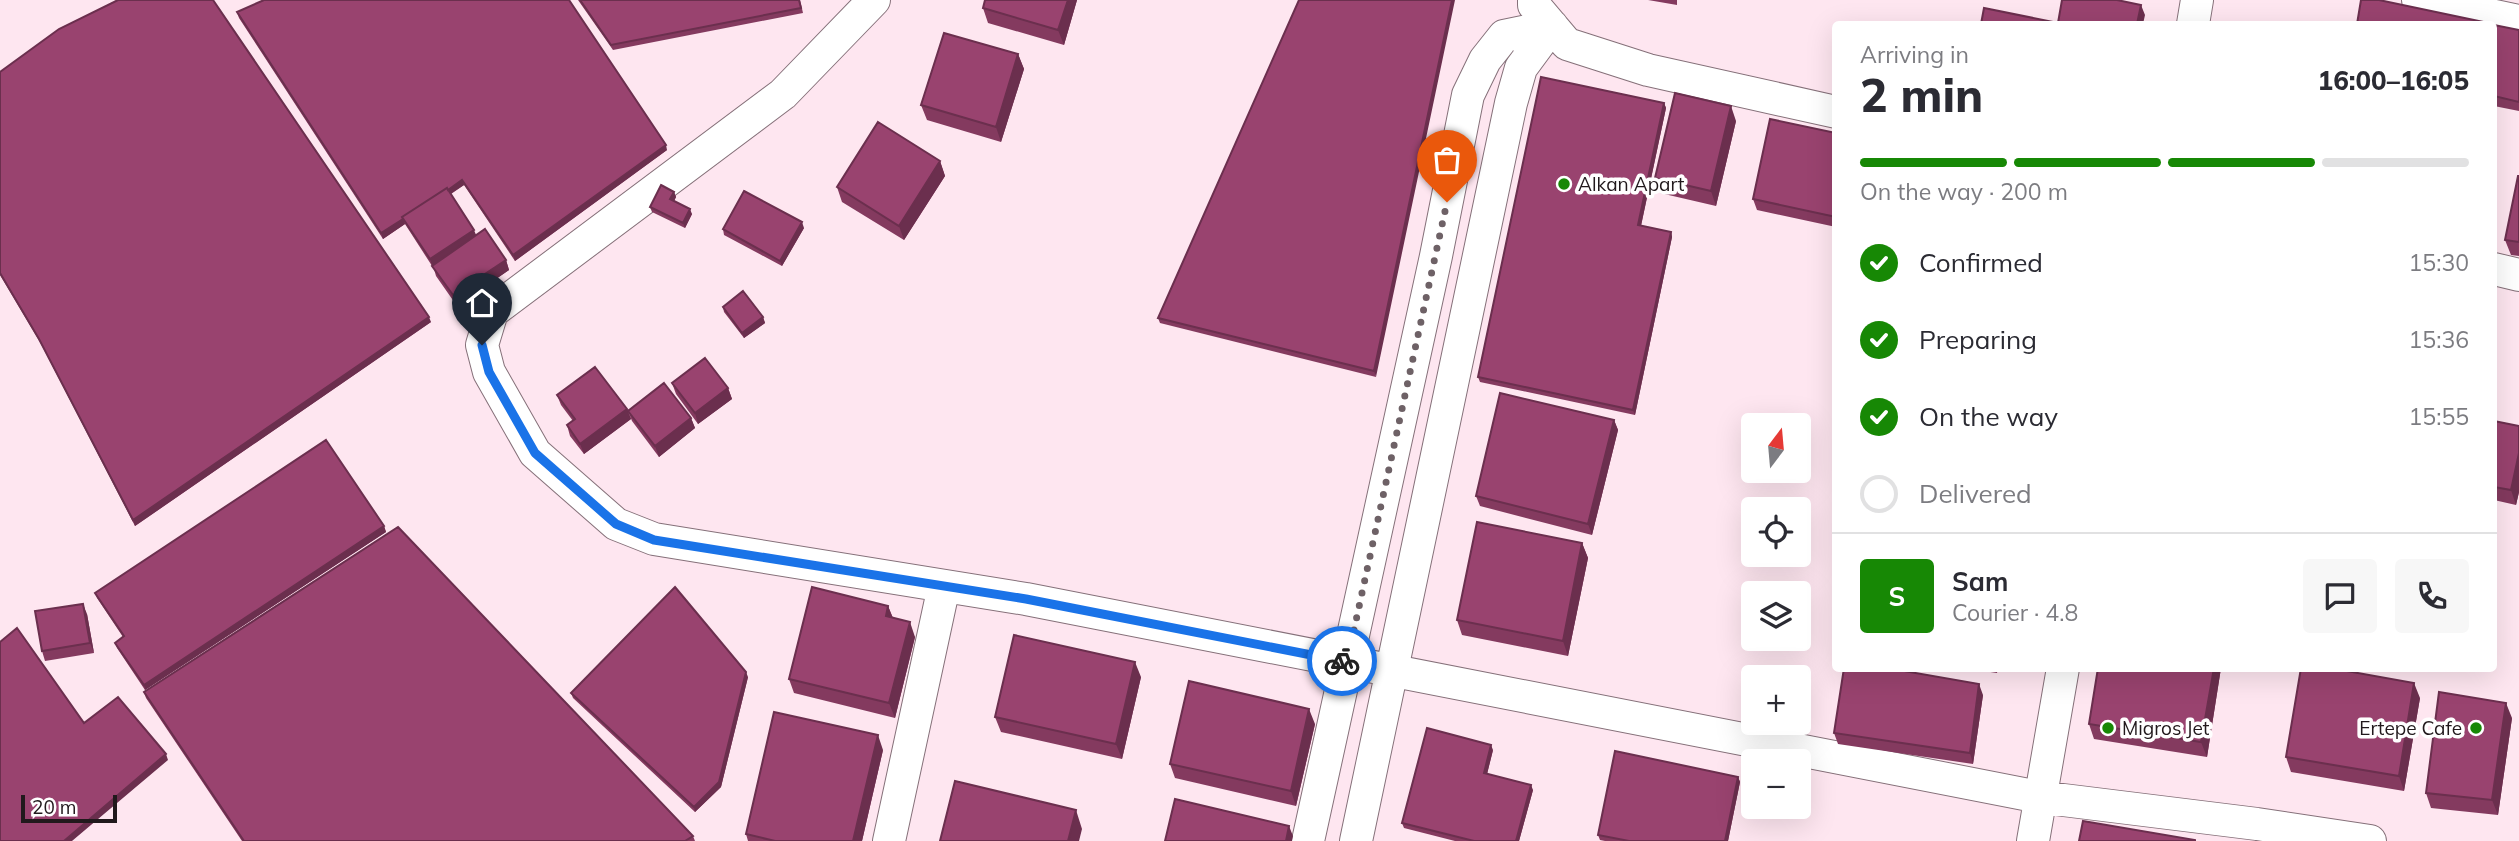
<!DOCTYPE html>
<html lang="en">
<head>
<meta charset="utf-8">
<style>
	body { margin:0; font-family:Mulish,sans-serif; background:#f7f7f7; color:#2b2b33; height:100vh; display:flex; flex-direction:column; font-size:26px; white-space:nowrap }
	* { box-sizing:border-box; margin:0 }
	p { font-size:23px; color:#7c7c81 }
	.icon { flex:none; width:38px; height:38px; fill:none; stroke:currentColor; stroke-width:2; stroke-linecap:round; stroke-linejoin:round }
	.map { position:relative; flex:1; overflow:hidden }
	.side { position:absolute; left:1832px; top:21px; width:665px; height:651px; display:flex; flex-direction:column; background:#fff; border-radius:7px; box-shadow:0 7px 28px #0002 }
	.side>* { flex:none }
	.needle { width:46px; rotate:16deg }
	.fabs { position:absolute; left:1741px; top:413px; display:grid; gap:14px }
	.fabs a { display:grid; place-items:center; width:70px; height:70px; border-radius:7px; background:#fff; box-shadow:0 7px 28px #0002; font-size:35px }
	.scale { position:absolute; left:21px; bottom:18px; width:96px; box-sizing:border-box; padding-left:7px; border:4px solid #21191c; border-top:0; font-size:19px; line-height:24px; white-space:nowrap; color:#21191c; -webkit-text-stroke:5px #fff; paint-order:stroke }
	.pin { position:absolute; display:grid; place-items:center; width:60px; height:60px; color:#fff; margin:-72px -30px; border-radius:50% 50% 50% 0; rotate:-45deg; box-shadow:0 0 7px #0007 }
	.pin .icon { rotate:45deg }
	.courier { position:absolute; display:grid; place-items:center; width:70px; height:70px; margin:-35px; border:5px solid #1a73e8; border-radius:50%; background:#fff; color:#222; box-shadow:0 2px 9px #0007 }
	.head em { font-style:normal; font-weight:800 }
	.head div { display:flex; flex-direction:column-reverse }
	.head { display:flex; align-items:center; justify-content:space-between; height:119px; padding:0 28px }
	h1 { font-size:46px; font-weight:800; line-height:52px }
	.bar { display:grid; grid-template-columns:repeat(4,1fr); gap:10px 7px; align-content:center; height:84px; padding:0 28px }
	.bar i { height:9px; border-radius:5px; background:#e1e1e2 }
	.bar .selected { background:#178805 }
	.bar p { grid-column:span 4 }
	.line { display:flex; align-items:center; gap:18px; padding:0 28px; border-top:2px solid #e1e1e2 }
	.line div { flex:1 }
	.round { display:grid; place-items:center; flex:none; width:74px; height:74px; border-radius:7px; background:#f7f7f7 }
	ol { padding:0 28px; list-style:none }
	li { display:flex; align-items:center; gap:21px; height:77px }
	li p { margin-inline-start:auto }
	li .icon { padding:7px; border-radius:50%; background:#178805; color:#fff; stroke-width:4 }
	li:last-child { color:#7c7c81 }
	li i { width:38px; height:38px; border:4px solid #e1e1e2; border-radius:50% }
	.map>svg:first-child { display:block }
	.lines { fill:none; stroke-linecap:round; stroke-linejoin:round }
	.minor-casing { stroke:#857079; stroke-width:34 }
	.minor { stroke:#fff; stroke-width:32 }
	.wall { fill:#843a5f }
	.shaded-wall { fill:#6b2f4e }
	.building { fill:#99436f; stroke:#6b2f4e; stroke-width:2 }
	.done { stroke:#6e6166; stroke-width:7; stroke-dasharray:0 12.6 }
	.route { stroke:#1a73e8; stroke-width:9 }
	.poi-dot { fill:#178805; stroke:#fff; stroke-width:2.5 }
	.labels { text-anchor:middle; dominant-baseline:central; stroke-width:7; stroke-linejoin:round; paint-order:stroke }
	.poi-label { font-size:19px; fill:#21191c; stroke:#fff; text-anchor:start }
</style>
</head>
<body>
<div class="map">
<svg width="2519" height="841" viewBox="0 0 2519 841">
	<rect width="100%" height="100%" fill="#fee6f0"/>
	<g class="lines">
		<defs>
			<path id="minor" d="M874,0L783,94L492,312L482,345L489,372L535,453L616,524L654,539L1026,599L2039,797L2257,824L2370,841
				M1534,0V5L1567,44L1648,70L1836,112
				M2418,0L2519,21
				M2193,24L2197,0
				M2494,269L2519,275
				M889,841L944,586
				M1308,841L1436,256L1468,95L1485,60L1504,36L1552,26
				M1356,841L1511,103L1521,68L1552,26
				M2033,841L2063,668"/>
		</defs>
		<use href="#minor" class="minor-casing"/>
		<use href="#minor" class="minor"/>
	</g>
	<path class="wall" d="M578,0H800L803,13L613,50Z
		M985,0H1077L1064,45L988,23L983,8Z
		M1299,0L1376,377L1160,323L1158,318Z
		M1648,0H1677V5Z
		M237,12L667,150L515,261L464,185L451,194L476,235L506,260L509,270L457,306L436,276L434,269L405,224L383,239L239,18Z
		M2494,25L2519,30V111L2494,106Z
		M1018,54L1024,69L1001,142L927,120L921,105Z
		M0,72L431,322L135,526L41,344L0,275Z
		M1664,103L1666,108L1641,226L1671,232L1672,237L1635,415L1480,382L1478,377Z
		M1736,121L1716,206L1660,193L1655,178Z
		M1836,133V227L1757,210L1753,199Z
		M940,161L945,176L904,240L842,202L837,187Z
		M2519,176V256L2511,255L2505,240Z
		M674,192L676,197L674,201L692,214L685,228L652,212L650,207Z
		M804,228L782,266L724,235L723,229Z
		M723,307L763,317L765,323L744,338L724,312Z
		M672,383L728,388L732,399L698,424L676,394Z
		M557,395L627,409L631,419L584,454L570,436L567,425L573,421L561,405Z
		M628,411L691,418L695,428L659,457L632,421Z
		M1614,420L1618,430L1592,535L1480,506L1476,496Z
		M2494,421L2519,426V492L2516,505L2494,500Z
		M384,526L386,532L145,690L117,648L115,643L123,637L97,598L95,593Z
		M1582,543L1588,558L1568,656L1462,635L1457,620Z
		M888,606L893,618L915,637L895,718L794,693L789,679Z
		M87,614L94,653L45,661L42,651Z
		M1964,668H1998L1997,673Z
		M2221,668L2207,757L2094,739L2089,724Z
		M748,677L721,787L695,812L573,698L571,693Z
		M1141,677L1122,759L1001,732L995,717Z
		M144,692L693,836L695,841H242L146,698Z
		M1983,695L1973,764L1838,744L1834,733Z
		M2420,698L2404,791L2291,772L2286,757Z
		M2512,718L2498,815L2431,808L2426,793Z
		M1315,724L1296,806L1175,778L1170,764Z
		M883,750L862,841H748L746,834Z
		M1493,750L1487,774L1533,790L1519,841H1455L1404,828L1402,823Z
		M1738,777L1740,782L1728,841H1605L1600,840L1598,835Z"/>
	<path class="shaded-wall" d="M1068,0H1077L1064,45L1058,30Z
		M1452,0H1455L1376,377L1374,371Z
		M2141,5L2145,15L2143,24H2137Z
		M1018,54L1024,69L1001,142L996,127Z
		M1664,103L1666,108L1640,230L1638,225Z
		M1731,106L1736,121L1716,206L1711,191Z
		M666,145L667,150L515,261L513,255Z
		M940,161L945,176L904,240L899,226Z
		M462,180L464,185L406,223L403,219Z
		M674,192L676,197L672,205L670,199Z
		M690,209L692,214L685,228L683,223Z
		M403,219L405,224L383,239L381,233Z
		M802,222L804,228L782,266L780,261Z
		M474,230L478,240L432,266L433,269L430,259Z
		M1671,232L1672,237L1635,415L1633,410Z
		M506,260L509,270L457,306L453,295Z
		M429,317L431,322L135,526L133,520Z
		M763,317L765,323L744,338L742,333Z
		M728,388L732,399L698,424L695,413Z
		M627,409L631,419L584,454L580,444Z
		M691,418L695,428L659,457L655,446Z
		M1614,420L1618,430L1592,535L1588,524Z
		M2519,453V492L2516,505L2511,490Z
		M384,526L386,532L145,690L144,685Z
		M1582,543L1588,558L1568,656L1563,641Z
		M83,604L87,614L94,653L90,643Z
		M888,606L894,621L886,616Z
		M910,622L915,637L895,718L889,703Z
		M1135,662L1141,677L1122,759L1116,744Z
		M2214,668H2221L2207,757L2201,742Z
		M746,672L748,677L721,787L695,812L694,807Z
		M2414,683L2420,698L2404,791L2399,776Z
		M1979,684L1983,695L1973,764L1970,753Z
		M2506,703L2512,718L2498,815L2492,800Z
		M1309,709L1315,724L1296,806L1291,791Z
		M878,735L883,750L862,841H853Z
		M1491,745L1493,750L1486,778L1484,773Z
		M166,754L168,760L72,841H64Z
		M1738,777L1740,782L1728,841H1725Z
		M1531,785L1533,790L1519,841H1516Z
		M1076,810L1082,829L1079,841H1068Z
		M1289,826L1293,836L1292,841H1286Z"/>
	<path class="building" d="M118,0H213L429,317L133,520L39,339L0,273V72L59,29Z
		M264,0H569L666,145L513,255L462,180L448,190L447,188L402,217L403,219L381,233L237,12Z
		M580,0H799L801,8L611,45Z
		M985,0H1068L1058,30L983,8Z
		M1299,0H1452L1374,371L1158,318Z
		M2062,0H2117L2141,5L2137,24H1981L1984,8L2058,23Z
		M2361,0H2379L2493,24H2357Z
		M2494,25L2519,30V102L2494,96Z
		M944,33L1018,54L996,127L921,105Z
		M1541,77L1664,103L1638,225L1671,232L1633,410L1478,377Z
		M1675,93L1731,106L1711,191L1655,178Z
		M1770,119L1836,133V217L1753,199Z
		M878,122L940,161L899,226L837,187Z
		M2518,176H2519V242L2505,240Z
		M661,185L674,192L670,199L690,209L683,223L650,207Z
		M447,188L474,230L430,259L402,217Z
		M744,191L802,222L780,261L723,229Z
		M485,229L506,260L453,295L432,266Z
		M743,291L763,317L742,333L723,307Z
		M705,358L728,388L695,413L672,383Z
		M595,367L627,409L580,444L567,425L575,419L557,395Z
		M664,383L691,418L655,446L628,411Z
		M1500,393L1614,420L1588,524L1476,496Z
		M2494,421L2519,426V453L2511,490L2494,487Z
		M326,440L384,526L144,685L115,643L124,636L95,593Z
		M1477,522L1582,543L1563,641L1457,620Z
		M398,527L693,836L685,841H244L144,692Z
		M675,587L746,672L719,782L694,807L571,693Z
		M812,587L888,606L886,616L910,622L889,703L789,679Z
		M83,604L90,643L42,651L35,611Z
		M17,628L84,723L118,697L166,754L64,841H0V642Z
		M1014,635L1135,662L1116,744L995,717Z
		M1844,668H1887L1979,684L1970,753L1834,733Z
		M2098,668H2214L2201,742L2089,724Z
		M2301,668H2330L2414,683L2399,776L2286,757Z
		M1189,681L1309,709L1291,791L1170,764Z
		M2439,692L2506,703L2492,800L2426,793Z
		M774,712L878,735L853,841H775L746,834Z
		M1427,728L1491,745L1484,773L1531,785L1516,841H1474L1402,823Z
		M1615,751L1738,777L1725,841H1629L1598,835Z
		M955,781L1076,810L1068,841H940Z
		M1175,799L1289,826L1286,841H1165Z
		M2083,821L2195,840V841H2079Z"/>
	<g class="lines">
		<path class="done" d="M1342,661L1347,662L1447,202"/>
		<path class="route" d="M482,345L489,372L535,453L616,524L654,540L1026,599L1342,661"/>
	</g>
	<g class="poi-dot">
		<circle cx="1564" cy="184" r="7"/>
		<circle cx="2108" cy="728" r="7"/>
		<circle cx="2476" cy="728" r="7"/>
	</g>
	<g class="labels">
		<g class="poi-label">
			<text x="1578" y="184">Alkan Apart</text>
			<text x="2122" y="728">Migros Jet</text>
			<text x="2462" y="728" text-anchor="end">Ertepe Cafe</text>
		</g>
	</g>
</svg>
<div class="fabs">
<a><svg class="needle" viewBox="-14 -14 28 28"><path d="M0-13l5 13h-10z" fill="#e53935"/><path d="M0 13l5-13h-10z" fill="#7c7c81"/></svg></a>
<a><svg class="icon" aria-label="locate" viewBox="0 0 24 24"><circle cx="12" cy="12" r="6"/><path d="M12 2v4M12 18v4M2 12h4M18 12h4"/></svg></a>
<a><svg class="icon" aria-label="layers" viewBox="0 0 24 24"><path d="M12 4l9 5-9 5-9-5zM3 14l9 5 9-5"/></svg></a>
<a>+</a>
<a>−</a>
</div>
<div class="scale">20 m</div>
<div class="pin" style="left:1447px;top:202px;background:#ea580c"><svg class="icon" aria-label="bag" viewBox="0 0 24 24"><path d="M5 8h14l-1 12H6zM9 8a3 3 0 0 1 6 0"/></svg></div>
<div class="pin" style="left:482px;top:345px;background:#1f2937"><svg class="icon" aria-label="home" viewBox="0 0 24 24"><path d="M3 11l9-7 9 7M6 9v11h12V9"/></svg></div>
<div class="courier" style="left:1342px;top:661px"><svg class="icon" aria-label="bike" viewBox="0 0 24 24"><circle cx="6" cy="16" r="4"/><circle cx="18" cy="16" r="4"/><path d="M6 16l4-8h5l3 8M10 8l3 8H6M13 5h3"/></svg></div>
<section class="side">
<div class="head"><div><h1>2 min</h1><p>Arriving in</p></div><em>16:00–16:05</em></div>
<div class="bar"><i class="selected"></i><i class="selected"></i><i class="selected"></i><i></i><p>On the way · 200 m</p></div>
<ol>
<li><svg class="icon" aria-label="check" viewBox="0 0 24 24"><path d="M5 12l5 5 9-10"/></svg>Confirmed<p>15:30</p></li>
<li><svg class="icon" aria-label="check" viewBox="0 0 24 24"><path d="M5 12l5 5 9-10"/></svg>Preparing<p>15:36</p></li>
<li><svg class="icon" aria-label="check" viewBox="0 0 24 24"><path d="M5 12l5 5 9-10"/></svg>On the way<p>15:55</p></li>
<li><i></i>Delivered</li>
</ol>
<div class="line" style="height:126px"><b class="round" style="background:#178805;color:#fff">S</b><div><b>Sam</b><p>Courier · 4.8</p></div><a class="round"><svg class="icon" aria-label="chat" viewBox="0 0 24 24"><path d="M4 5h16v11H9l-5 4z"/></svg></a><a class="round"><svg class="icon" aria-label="phone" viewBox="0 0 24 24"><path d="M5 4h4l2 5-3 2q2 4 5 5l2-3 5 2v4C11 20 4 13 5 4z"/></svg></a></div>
</section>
</div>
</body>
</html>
